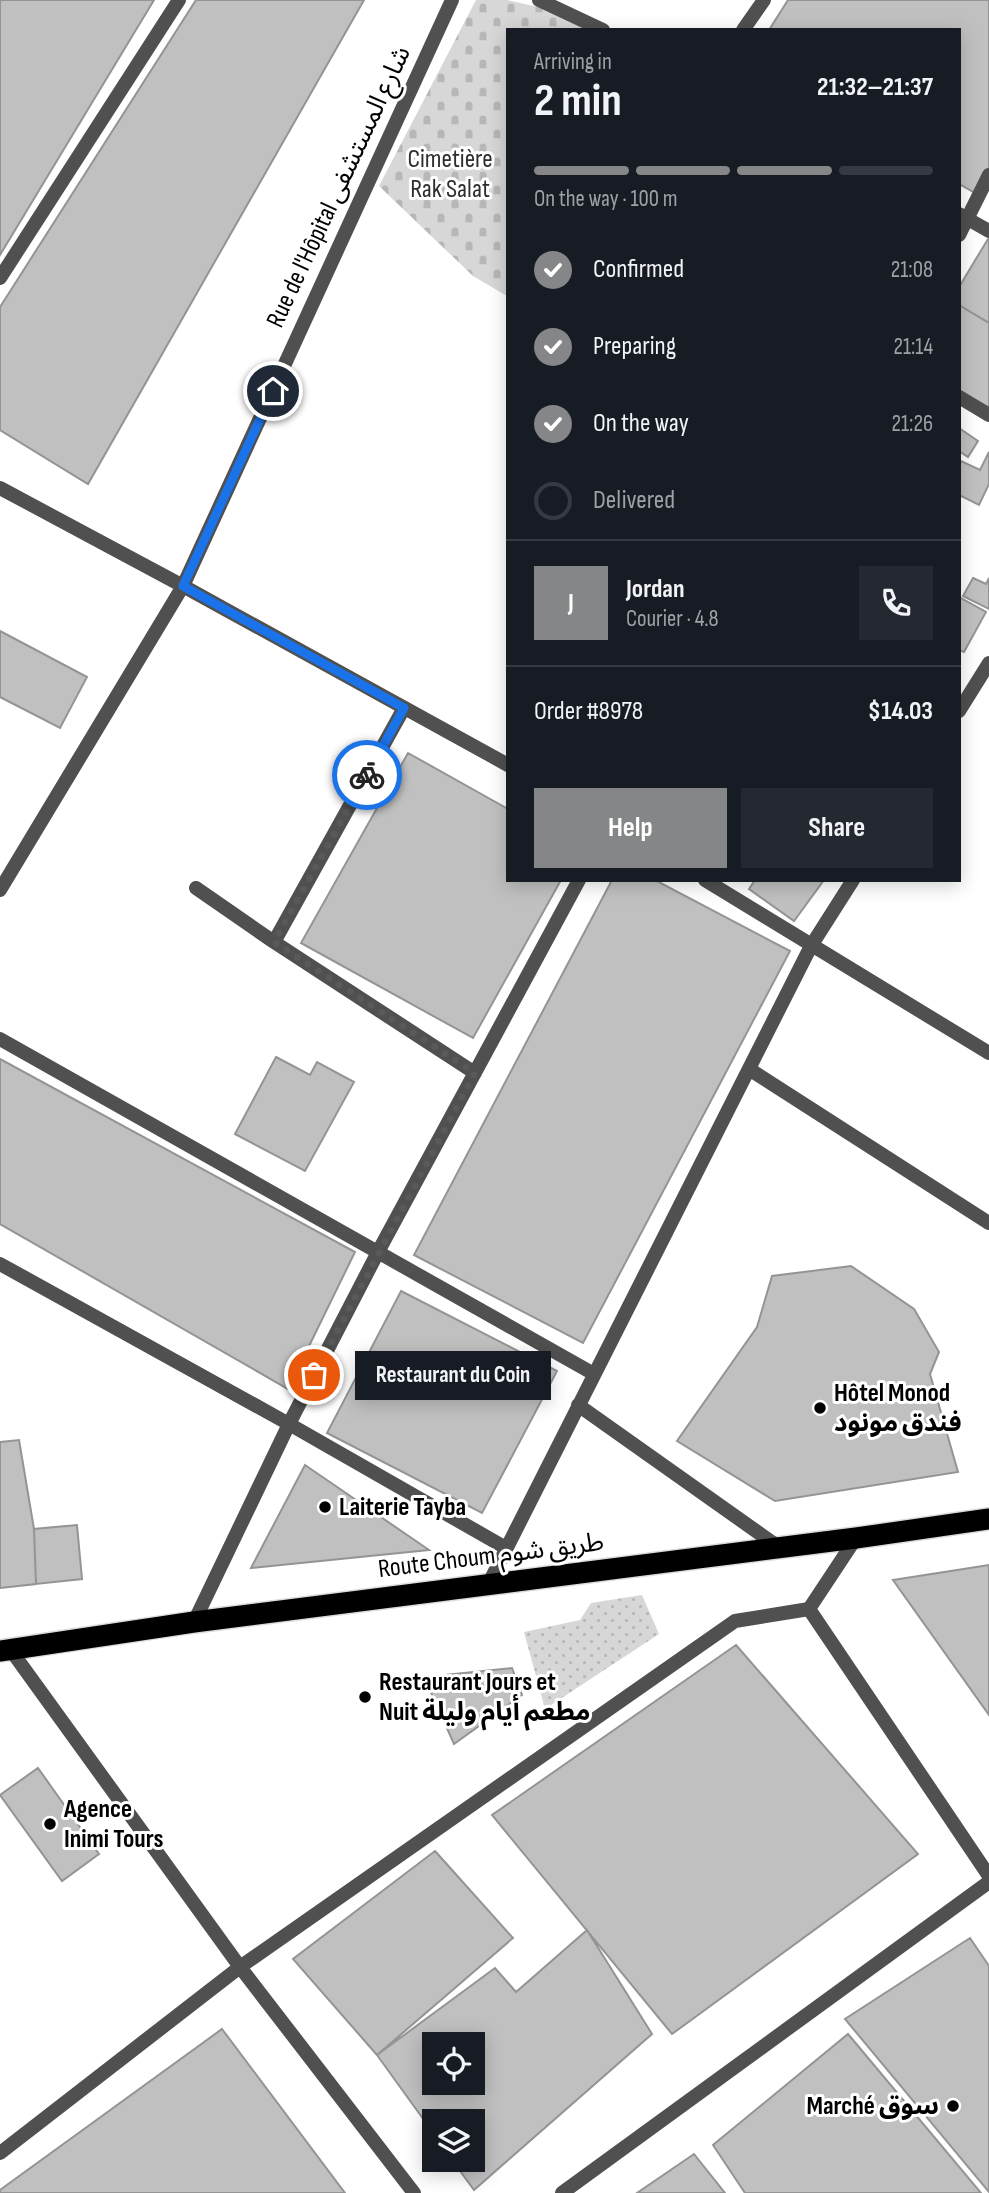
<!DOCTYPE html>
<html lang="en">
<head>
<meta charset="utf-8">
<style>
	body { margin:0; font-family:"Sofia Sans Condensed","Noto Sans Arabic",sans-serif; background:#242831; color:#f1f3f6; height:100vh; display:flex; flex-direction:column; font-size:26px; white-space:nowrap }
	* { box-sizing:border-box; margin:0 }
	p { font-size:23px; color:#9ea1a6 }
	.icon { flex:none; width:38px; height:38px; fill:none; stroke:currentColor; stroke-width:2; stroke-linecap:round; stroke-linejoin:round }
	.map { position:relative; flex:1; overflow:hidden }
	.sheet { position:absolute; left:506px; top:28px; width:455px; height:854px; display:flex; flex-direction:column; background:#171b24; border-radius:0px; box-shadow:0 4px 18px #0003 }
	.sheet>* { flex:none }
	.tools { position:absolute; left:422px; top:2032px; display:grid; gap:14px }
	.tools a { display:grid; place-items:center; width:63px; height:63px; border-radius:0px; background:#171b24; box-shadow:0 4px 18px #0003; font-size:35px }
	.pin { position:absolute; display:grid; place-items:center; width:60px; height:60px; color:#fff; margin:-30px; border:4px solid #fff; border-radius:50%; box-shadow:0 2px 7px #0007 }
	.courier { position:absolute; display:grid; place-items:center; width:70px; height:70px; margin:-35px; border:5px solid #1a73e8; border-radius:50%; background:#fff; color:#222; box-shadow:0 2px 9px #0007 }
	.bubble { position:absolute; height:49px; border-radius:0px; background:#171b24; box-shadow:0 4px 18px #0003; font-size:23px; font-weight:700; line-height:49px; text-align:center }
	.overview em { font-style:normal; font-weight:700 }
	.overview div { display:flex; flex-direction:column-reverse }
	.overview { display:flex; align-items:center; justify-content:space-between; height:119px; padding:0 28px }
	h1 { font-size:46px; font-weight:700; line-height:52px }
	.bar { display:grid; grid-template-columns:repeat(4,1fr); gap:10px 7px; align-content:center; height:84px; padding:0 28px }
	.bar i { height:9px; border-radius:5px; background:#363941 }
	.bar .on { background:#858687 }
	.bar p { grid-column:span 4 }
	.line { display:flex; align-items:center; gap:18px; padding:0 28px; border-top:2px solid #363941 }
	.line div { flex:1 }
	.round { display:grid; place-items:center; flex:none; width:74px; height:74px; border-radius:0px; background:#242831 }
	ol { padding:0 28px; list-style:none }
	li { display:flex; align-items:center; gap:21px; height:77px }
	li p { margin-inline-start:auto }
	li .icon { padding:7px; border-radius:50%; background:#858687; color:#fff; stroke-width:4 }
	li:last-child { color:#9ea1a6 }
	li i { width:38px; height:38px; border:4px solid #363941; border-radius:50% }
	.primary-button { display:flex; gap:14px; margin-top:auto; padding:14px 28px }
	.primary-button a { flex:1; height:80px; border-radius:0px; background:#858687; color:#fff; font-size:28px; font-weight:700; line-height:80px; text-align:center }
	.primary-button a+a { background:#242831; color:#f1f3f6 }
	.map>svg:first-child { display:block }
	.cemetery { fill:url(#cemetery-stones) }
	.park { fill:url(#park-dots) }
	.building { fill:#c0c0c0; stroke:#949494; stroke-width:2; fill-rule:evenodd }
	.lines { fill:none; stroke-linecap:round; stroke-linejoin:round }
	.highway-casing { stroke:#dbdbdb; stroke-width:24 }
	.street { stroke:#505050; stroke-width:14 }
	.highway { stroke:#000; stroke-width:21 }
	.done { stroke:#595959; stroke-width:7; stroke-dasharray:0 12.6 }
	.route { stroke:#1a73e8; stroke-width:9 }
	.poi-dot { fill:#000; stroke:#fff; stroke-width:2.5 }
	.labels { text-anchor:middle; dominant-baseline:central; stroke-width:6; stroke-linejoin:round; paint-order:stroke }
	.park-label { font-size:26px; fill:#2e2e2e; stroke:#fff }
	.street-label { font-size:26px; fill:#000; stroke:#fff }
	.poi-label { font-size:26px; font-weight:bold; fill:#000; stroke:#fff; text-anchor:start }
</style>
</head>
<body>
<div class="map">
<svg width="989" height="2193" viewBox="0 0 989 2193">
	<defs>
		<pattern id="cemetery-stones" width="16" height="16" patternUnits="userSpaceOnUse" patternTransform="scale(1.75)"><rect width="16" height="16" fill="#d7d7d7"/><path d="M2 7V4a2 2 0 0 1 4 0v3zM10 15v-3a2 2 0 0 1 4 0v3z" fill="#b7b7b7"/></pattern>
		<pattern id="park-dots" width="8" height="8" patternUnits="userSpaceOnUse" patternTransform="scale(1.75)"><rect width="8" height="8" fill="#d7d7d7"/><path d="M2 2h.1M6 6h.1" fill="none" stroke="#b7b7b7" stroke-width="1.8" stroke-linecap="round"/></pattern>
	</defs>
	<rect width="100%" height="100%" fill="#fff"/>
	<path class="cemetery" d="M476,0H507L573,15L590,30H508L507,296L473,276L379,186Z"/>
	<path class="park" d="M642,1595L659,1634L545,1709L524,1632L580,1620L591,1603Z"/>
	<path class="building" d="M0,0H154L0,255Z
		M196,0H364L88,484L0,430V307Z
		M788,0H989V170L977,194L959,184V30H769Z
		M988,239L989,240V323L959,305V287Z
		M959,305L989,323V408L959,390Z
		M959,428L978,441L968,457L959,451Z
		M989,452V484L979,505L959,495V465L961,461L980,470Z
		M973,578L986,584L989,578V609L963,596Z
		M959,597L986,612L964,652L959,650Z
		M0,631L87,677L60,728L0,697Z
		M408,753L508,809V880H561L473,1038L301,943Z
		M612,880H655L790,951L583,1343L414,1255Z
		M755,880H824L794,921L749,889Z
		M276,1057L310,1075L317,1062L354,1082L305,1171L235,1134Z
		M0,1059L355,1252L288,1389L0,1224Z
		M851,1266L914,1309L939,1352L930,1374L958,1472L775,1501L677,1441L757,1327L772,1276Z
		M401,1291L557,1371L482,1513L327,1433Z
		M19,1440L34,1529L36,1584L0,1588V1442Z
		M305,1465L429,1550L251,1568Z
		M77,1525L82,1579L36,1584L34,1529Z
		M989,1565V1715L893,1580Z
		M736,1645L918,1854L672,2034L492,1815Z
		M512,1668L522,1695L454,1744L424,1677Z
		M38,1768L99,1854L62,1881L0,1795Z
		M435,1851L513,1938L377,2055L293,1959Z
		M587,1930L652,2034L474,2190L452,2160H472V2121H434V2134L377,2055L495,1968L516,1992ZM434,2044H472V2082H434Z
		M970,1938L989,1966V2192L845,2019Z
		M222,2029L345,2193H0V2190Z
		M848,2034L981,2193H745L713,2145Z
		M694,2154L725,2193H637Z"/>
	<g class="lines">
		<defs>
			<path id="highway" d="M0,1651L194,1622L856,1538L989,1519"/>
		</defs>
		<use href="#highway" class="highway-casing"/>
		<path class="street" d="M539,0L603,30
			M743,30L764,0
			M959,214L989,231
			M959,235L989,175
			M0,278L179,0
			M959,397L989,415
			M0,488L183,586L508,765
			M959,711L989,663
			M705,880L989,1053
			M196,888L274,942L475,1073
			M0,890L183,586L452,0
			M274,942L404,708
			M0,1039L594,1374
			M749,1069L989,1223
			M0,1264L289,1424L506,1548
			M578,1405L780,1548
			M488,1585L811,946L853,880
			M809,1609L989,1876
			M194,1622L289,1424L378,1252L579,880
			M10,1649L240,1967L414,2193
			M0,2153L240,1967L735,1621L809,1609L856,1538
			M562,2193L989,1882"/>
		<use href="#highway" class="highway"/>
	</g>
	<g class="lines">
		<path class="done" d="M314,1375L475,1073L274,942L367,775"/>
		<path class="route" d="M273,391L183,586L404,708L367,775"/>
	</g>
	<g class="poi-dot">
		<circle cx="820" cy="1408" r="7"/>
		<circle cx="325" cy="1507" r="7"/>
		<circle cx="365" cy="1697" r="7"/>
		<circle cx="50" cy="1824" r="7"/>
		<circle cx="953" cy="2106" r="7"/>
	</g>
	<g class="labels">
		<g class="park-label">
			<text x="450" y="159">Cimetière<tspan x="450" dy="30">Rak Salat</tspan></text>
		</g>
		<g class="street-label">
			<text transform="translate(339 187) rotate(-65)">Rue de l'Hôpital شارع المستشفى</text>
			<text transform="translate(491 1556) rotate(-7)">Route Choum طريق شوم</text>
		</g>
		<g class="poi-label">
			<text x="834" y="1393">Hôtel Monod<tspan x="834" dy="30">فندق مونود</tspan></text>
			<text x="339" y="1507">Laiterie Tayba</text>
			<text x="379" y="1682">Restaurant Jours et<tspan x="379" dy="30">Nuit مطعم أيام وليلة</tspan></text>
			<text x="64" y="1809">Agence<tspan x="64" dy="30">Inimi Tours</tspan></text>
			<text x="939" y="2106" text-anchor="end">Marché سوق</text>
		</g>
	</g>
</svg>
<div class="tools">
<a><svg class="icon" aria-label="locate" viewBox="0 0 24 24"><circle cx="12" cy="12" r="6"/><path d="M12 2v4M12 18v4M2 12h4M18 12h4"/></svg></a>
<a><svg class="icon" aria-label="layers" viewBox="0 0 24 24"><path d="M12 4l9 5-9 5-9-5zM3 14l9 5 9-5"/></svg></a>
</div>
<div class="pin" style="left:314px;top:1375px;background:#ea580c"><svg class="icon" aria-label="bag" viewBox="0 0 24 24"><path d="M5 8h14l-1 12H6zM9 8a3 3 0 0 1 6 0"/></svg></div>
<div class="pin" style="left:273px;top:391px;background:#1f2937"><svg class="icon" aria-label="home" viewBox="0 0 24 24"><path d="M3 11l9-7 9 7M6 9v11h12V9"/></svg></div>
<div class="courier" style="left:367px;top:775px"><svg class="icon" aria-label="bike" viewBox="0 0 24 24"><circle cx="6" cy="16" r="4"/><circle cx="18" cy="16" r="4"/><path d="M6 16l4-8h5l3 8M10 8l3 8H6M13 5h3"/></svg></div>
<div class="bubble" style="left:355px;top:1351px;width:196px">Restaurant du Coin</div>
<section class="sheet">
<div class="overview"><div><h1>2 min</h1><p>Arriving in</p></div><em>21:32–21:37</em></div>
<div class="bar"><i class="on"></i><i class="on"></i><i class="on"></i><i></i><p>On the way · 100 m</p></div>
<ol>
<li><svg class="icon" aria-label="check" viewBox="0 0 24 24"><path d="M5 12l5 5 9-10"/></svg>Confirmed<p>21:08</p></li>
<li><svg class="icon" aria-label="check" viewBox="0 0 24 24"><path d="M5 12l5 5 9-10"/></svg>Preparing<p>21:14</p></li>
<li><svg class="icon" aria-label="check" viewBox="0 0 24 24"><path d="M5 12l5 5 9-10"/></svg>On the way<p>21:26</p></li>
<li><i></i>Delivered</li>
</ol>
<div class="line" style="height:126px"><b class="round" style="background:#858687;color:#fff">J</b><div><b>Jordan</b><p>Courier · 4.8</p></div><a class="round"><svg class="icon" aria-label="phone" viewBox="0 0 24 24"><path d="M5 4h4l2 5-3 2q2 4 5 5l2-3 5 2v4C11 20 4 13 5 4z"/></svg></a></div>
<div class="line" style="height:91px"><div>Order #8978</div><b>$14.03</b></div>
<div class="primary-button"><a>Help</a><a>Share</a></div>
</section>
</div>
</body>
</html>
